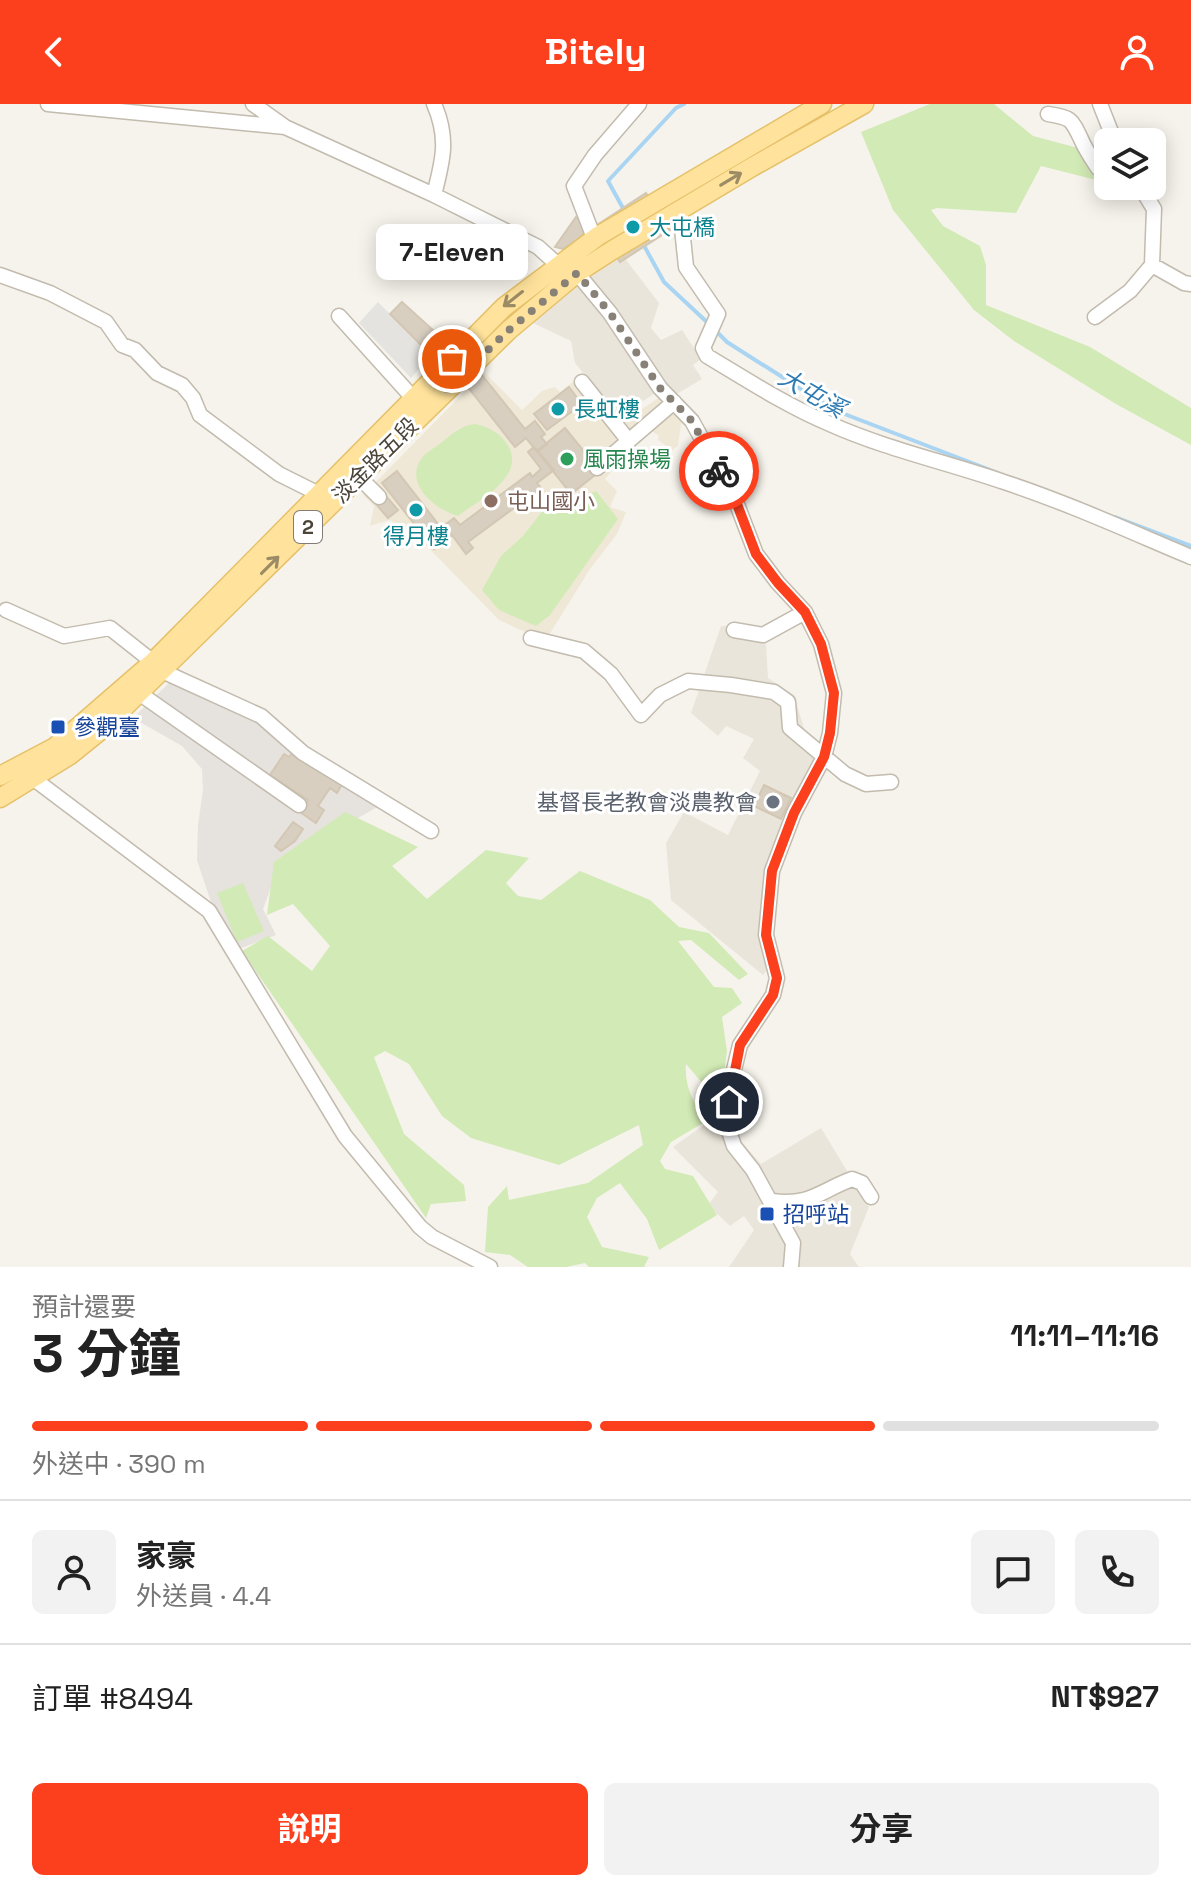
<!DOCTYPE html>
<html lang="zh-TW">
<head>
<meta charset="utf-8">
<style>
	body { margin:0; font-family:"Space Grotesk","Noto Sans TC",sans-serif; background:#f2f2f2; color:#222; height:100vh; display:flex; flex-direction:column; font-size:30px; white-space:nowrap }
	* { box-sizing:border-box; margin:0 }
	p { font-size:26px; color:#767676 }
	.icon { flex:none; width:44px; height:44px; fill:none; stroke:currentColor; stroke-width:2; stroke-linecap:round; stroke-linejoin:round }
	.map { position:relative; height:1163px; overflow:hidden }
	.drawer { display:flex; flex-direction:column; background:#fff; flex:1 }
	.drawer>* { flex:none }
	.buttons { position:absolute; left:1094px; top:24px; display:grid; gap:16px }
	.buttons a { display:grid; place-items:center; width:72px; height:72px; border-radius:12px; background:#fff; box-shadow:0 4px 20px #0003; font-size:40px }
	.pin { position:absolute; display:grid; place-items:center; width:68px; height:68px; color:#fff; margin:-34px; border:4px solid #fff; border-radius:50%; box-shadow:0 2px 8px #0007 }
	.courier { position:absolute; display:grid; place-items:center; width:80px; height:80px; margin:-40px; border:6px solid #fc3f1d; border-radius:50%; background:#fff; color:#222; box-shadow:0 2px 10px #0007 }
	.bubble { position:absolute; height:56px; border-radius:12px; background:#fff; box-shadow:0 4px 20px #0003; font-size:26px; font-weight:700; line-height:56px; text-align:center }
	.head em { font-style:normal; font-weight:700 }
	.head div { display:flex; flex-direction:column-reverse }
	.head { display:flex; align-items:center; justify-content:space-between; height:136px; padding:0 32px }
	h1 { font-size:52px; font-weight:700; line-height:60px }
	.bar { display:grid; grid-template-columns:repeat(4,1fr); gap:12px 8px; align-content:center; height:96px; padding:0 32px }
	.bar i { height:10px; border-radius:6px; background:#e0e0e0 }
	.bar .current { background:#fc3f1d }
	.bar p { grid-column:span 4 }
	.line { display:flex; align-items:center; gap:20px; padding:0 32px; border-top:2px solid #e0e0e0 }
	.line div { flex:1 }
	.round { display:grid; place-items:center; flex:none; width:84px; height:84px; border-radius:12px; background:#f2f2f2 }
	.action { display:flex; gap:16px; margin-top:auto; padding:16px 32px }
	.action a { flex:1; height:92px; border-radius:12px; background:#fc3f1d; color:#fff; font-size:32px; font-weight:700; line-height:92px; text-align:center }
	.action a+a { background:#f2f2f2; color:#222 }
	header { display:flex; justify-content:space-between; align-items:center; height:104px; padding:0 32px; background:#fc3f1d; color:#fff; font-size:36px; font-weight:700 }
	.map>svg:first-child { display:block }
	.residential { fill:#eae5da }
	.industrial { fill:#e6e2dd }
	.education { fill:#efe8d6 }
	.green { fill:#d2eab5 }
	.parking { fill:#e5e3e0 }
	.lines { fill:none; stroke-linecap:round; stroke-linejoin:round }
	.stream { stroke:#a9d4f2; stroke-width:4 }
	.building { fill:#d8cfc1; stroke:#d3c7b4; stroke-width:2 }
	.minor-casing { stroke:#c2bbae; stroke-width:17 }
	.major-casing { stroke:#e6c16a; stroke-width:21 }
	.minor { stroke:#fff; stroke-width:14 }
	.major { stroke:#ffe39c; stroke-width:18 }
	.oneway { stroke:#9c8c66 }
	.done { stroke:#878178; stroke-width:8; stroke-dasharray:0 14.4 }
	.route { stroke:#fc3f1d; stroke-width:10 }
	.culture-dot { fill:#0f9aa8; stroke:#fff; stroke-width:3 }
	.leisure-dot { fill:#2e9e5b; stroke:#fff; stroke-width:3 }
	.education-dot { fill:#8d6e63; stroke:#fff; stroke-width:3 }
	.transit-dot { fill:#1a4fb4; stroke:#fff; stroke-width:3 }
	.worship-dot { fill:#6b7280; stroke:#fff; stroke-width:3 }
	.labels { text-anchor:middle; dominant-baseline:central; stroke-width:6; stroke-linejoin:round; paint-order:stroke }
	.shield { fill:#fff; stroke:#817c74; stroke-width:2 }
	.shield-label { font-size:20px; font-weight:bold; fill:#4b4439 }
	.culture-label { font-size:22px; fill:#0d838f; stroke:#fff; text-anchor:start }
	.leisure-label { font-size:22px; fill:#27864d; stroke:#fff; text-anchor:start }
	.street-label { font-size:22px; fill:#4b4439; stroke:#fff }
	.education-label { font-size:22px; fill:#785e54; stroke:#fff; text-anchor:start }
	.transit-label { font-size:22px; fill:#164399; stroke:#fff; text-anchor:start }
	.worship-label { font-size:22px; fill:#5b616d; stroke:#fff; text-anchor:end }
	.water-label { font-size:24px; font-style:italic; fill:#2e7ab2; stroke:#fff }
</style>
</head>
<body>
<header><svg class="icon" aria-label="back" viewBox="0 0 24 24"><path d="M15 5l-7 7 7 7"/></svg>Bitely<svg class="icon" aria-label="person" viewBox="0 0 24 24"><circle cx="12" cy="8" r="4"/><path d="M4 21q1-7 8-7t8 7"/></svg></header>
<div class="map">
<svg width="1191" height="1163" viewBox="0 0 1191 1163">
	<rect width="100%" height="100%" fill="#f6f3ec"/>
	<path class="residential" d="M620,148L659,199L651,224L661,236L682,226L701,255L693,261L702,275L675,291L665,283L619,312L575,259L571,237L529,217Z
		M721,522H765L768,574L794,591L814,658L769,753L761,815L768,865L763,871L671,796L666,739L684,708L728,731L760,667L743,654L754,635L726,622L718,632L691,609Z
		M718,1011L761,1060L821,1024L869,1103L850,1150L859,1163H729L754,1126L744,1112L730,1122L708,1101L718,1088L673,1043Z"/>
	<path class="industrial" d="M173,575L258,614L379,702L280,759L263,805L276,831L239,845L211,798L197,756L198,721L203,686L202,665L182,642L133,614Z"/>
	<path class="education" d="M484,268L522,306L542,287L555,283L560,288L582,271L622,319L661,292L682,313L678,342L672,346L658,336L659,332L649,325L605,375L617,387L610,403L626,408L617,430L590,465L549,531L525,528L499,516L412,427L389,416L370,422L374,402L363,391Z"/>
	<path class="green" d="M930,0H994L1033,32L1097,49L1108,79L1041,62L1016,109L937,104L931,106L943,122L980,142L986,161V201L1090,243L1191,304V341L1116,300L1014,237L974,206L893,106L861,28Z
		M475,320C487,322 500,329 507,340C528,372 479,396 458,412C436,406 404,381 421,355C425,349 436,343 441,339C452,330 460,322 475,320Z
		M558,387L571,397L596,387L618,415L550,511L536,522L499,506L482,486L501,452L523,432Z
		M345,708L418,743L392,762L427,795L486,746L529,754L506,779L518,792L541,796L580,767L650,796L679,823L709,829L748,870L739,876L691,836L678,837L714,883L732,884L742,899L722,913L727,947L720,1000L686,960C684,980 693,1002 708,1016L671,1038L660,1057L665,1065L693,1072L717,1111L659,1146L647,1115L620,1079L597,1094L587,1113L602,1143L649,1153L644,1163H589L585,1159L566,1163H528L510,1151L485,1148L488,1103L507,1082L509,1096L588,1079L643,1041L639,1021L559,1061L471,1034L442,1012L409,960L385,947L374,953L404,1030L464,1081L466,1097L431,1100L426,1114L242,847L268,832L312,867L330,842L293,800L267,811L274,758Z
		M243,779L264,827L237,838L217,789Z"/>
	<path class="parking" d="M378,198L431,251L411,274L359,219Z"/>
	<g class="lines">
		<path class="stream" d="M624,106L608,77L676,4L684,0
			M642,138L664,178L709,220
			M715,226L727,238L834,306L998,369
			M1115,413L1191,442"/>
	</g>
	<path class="building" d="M646,89L670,126L620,158L597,121Z
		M576,113L583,118L586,125L582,132L563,145L555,143Z
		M402,198L445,237L431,251L390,210Z
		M482,271L525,325L535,317L545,330L541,333L547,340L537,348L526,334L515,343L467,282Z
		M569,283L582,300L547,326L534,310Z
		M565,324L600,367L571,390L537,347Z
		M534,343L554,366L537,379L541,384L468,438L473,444L466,450L452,431L450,433L442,423L454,414L460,421L530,369L532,373L541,365L528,348Z
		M397,367L449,434L434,445L382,379Z
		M385,391L398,406L388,414L375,399Z
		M293,648L342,680L337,689L330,684L318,702L324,706L316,719L300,708L308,696L270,671L284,650L289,653Z
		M764,681L791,694L781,715L754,702Z
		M293,718L303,725L295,737L281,747L275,742Z"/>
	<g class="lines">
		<defs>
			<path id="minor" d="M48,0L285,23
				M253,0L285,23L434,91L538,143L558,161L577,169L610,209L660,284L692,317L735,395L756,450L778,479L805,508L821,540L834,589L830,629L824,653L794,709L772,767L766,831L777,874L773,891L740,941L732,974L727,1021L734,1042L753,1066L793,1139L791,1163
				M1100,0L1115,38
				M1048,10C1071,14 1071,14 1081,35C1085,45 1092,55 1098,64L1108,67
				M1140,82L1154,105L1152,161L1184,179L1191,180
				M434,91C443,56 449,34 434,0
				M680,105L686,163L718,210L703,244L707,252C747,276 787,302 830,320C886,345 946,358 1004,378C1068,399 1129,427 1191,453
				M594,134L574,82L595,51L639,0
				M0,171L50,189L106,218L122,241L135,246L157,269L182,281L193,294L200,311L279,370L319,390
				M339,212L413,294
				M1095,213L1130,187L1152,161
				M582,278L628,336
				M597,364L674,298
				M358,372L379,393
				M6,506L64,532L110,524L153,558
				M734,526L763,531L805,508
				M531,534L584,547L611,570L641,611L660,591L688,577L731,581L774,588L788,598L790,624L845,670L866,680L891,678
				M162,567L261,612L303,649L431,727
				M139,589L299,701
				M30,668L34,675L209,807L345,1032L420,1123L432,1133L490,1163
				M772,1097C810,1102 818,1088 852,1075L862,1079L871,1093"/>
			<path id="major" d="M0,672L55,643L153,558L504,203L598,132L822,0
				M0,694L70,651L101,626L509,226L577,169L611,147L752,63L864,0"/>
		</defs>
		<use href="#minor" class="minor-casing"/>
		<use href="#major" class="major-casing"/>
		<use href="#minor" class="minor"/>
		<use href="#major" class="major"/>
	</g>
	<defs><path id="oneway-shaft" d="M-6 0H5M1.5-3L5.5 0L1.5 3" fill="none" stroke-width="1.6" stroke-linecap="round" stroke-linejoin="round" transform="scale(2)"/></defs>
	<g class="oneway">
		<use href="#oneway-shaft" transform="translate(731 75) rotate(-31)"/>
		<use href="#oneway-shaft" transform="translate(513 195) rotate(142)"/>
		<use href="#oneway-shaft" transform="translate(270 461) rotate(-45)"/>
	</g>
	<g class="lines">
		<path class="done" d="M452,255L434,273L447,285L509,226L577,169L610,209L660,284L692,317L719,367"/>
		<path class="route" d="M719,367L735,395L756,450L778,479L805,508L821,540L834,589L830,629L824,653L794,709L772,767L766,831L777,874L773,891L740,941L729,998"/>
	</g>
	<g class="culture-dot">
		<circle cx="633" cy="123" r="8"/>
		<circle cx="558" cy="305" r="8"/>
		<circle cx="416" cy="406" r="8"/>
	</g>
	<circle class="leisure-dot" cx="567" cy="355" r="8"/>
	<circle class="education-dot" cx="491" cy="397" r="8"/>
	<g class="transit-dot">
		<rect x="50" y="615" width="16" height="16" rx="4"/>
		<rect x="759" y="1102" width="16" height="16" rx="4"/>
	</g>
	<circle class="worship-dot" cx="773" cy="698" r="8"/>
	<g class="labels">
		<rect class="shield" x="294" y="407" width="28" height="32" rx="6"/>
		<g class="shield-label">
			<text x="308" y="423">2</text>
		</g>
		<g class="culture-label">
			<text x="649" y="123">大屯橋</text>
			<text x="574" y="305">長虹樓</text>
			<text x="416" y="432" text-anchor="middle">得月樓</text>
		</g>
		<g class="leisure-label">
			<text x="583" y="355">風雨操場</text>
		</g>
		<g class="street-label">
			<text transform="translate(375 356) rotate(-45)">淡金路五段</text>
		</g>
		<g class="education-label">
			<text x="507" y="397">屯山國小</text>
		</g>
		<g class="transit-label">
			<text x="74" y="623">參觀臺</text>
			<text x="783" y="1110">招呼站</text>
		</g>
		<g class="worship-label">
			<text x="757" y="698">基督長老教會淡農教會</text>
		</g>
		<g class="water-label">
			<text transform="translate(812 289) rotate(30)">大屯溪</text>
		</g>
	</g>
</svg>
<div class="buttons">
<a><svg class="icon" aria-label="layers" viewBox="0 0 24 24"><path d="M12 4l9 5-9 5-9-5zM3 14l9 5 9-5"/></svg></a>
</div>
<div class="pin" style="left:452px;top:255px;background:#ea580c"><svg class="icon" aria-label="bag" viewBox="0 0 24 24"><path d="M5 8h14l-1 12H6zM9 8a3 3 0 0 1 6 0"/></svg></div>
<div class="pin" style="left:729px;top:998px;background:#1f2937"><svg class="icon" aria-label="home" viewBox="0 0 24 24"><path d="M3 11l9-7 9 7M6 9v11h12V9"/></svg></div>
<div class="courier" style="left:719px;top:367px"><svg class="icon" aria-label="bike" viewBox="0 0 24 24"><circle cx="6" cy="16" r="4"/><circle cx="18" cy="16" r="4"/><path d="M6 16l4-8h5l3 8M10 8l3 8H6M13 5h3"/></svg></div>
<div class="bubble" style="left:376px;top:120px;width:152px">7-Eleven</div>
</div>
<section class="drawer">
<div class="head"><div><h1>3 分鐘</h1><p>預計還要</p></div><em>11:11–11:16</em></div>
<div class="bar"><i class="current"></i><i class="current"></i><i class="current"></i><i></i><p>外送中 · 390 m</p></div>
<div class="line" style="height:144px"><a class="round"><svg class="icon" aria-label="person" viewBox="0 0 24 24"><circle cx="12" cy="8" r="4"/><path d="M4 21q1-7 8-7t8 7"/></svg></a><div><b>家豪</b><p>外送員 · 4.4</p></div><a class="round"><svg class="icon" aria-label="chat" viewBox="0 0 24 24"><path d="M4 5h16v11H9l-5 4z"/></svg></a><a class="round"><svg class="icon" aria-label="phone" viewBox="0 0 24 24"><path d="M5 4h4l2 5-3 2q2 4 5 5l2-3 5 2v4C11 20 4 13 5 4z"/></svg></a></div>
<div class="line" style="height:104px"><div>訂單 #8494</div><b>NT$927</b></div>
<div class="action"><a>說明</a><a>分享</a></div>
</section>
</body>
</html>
